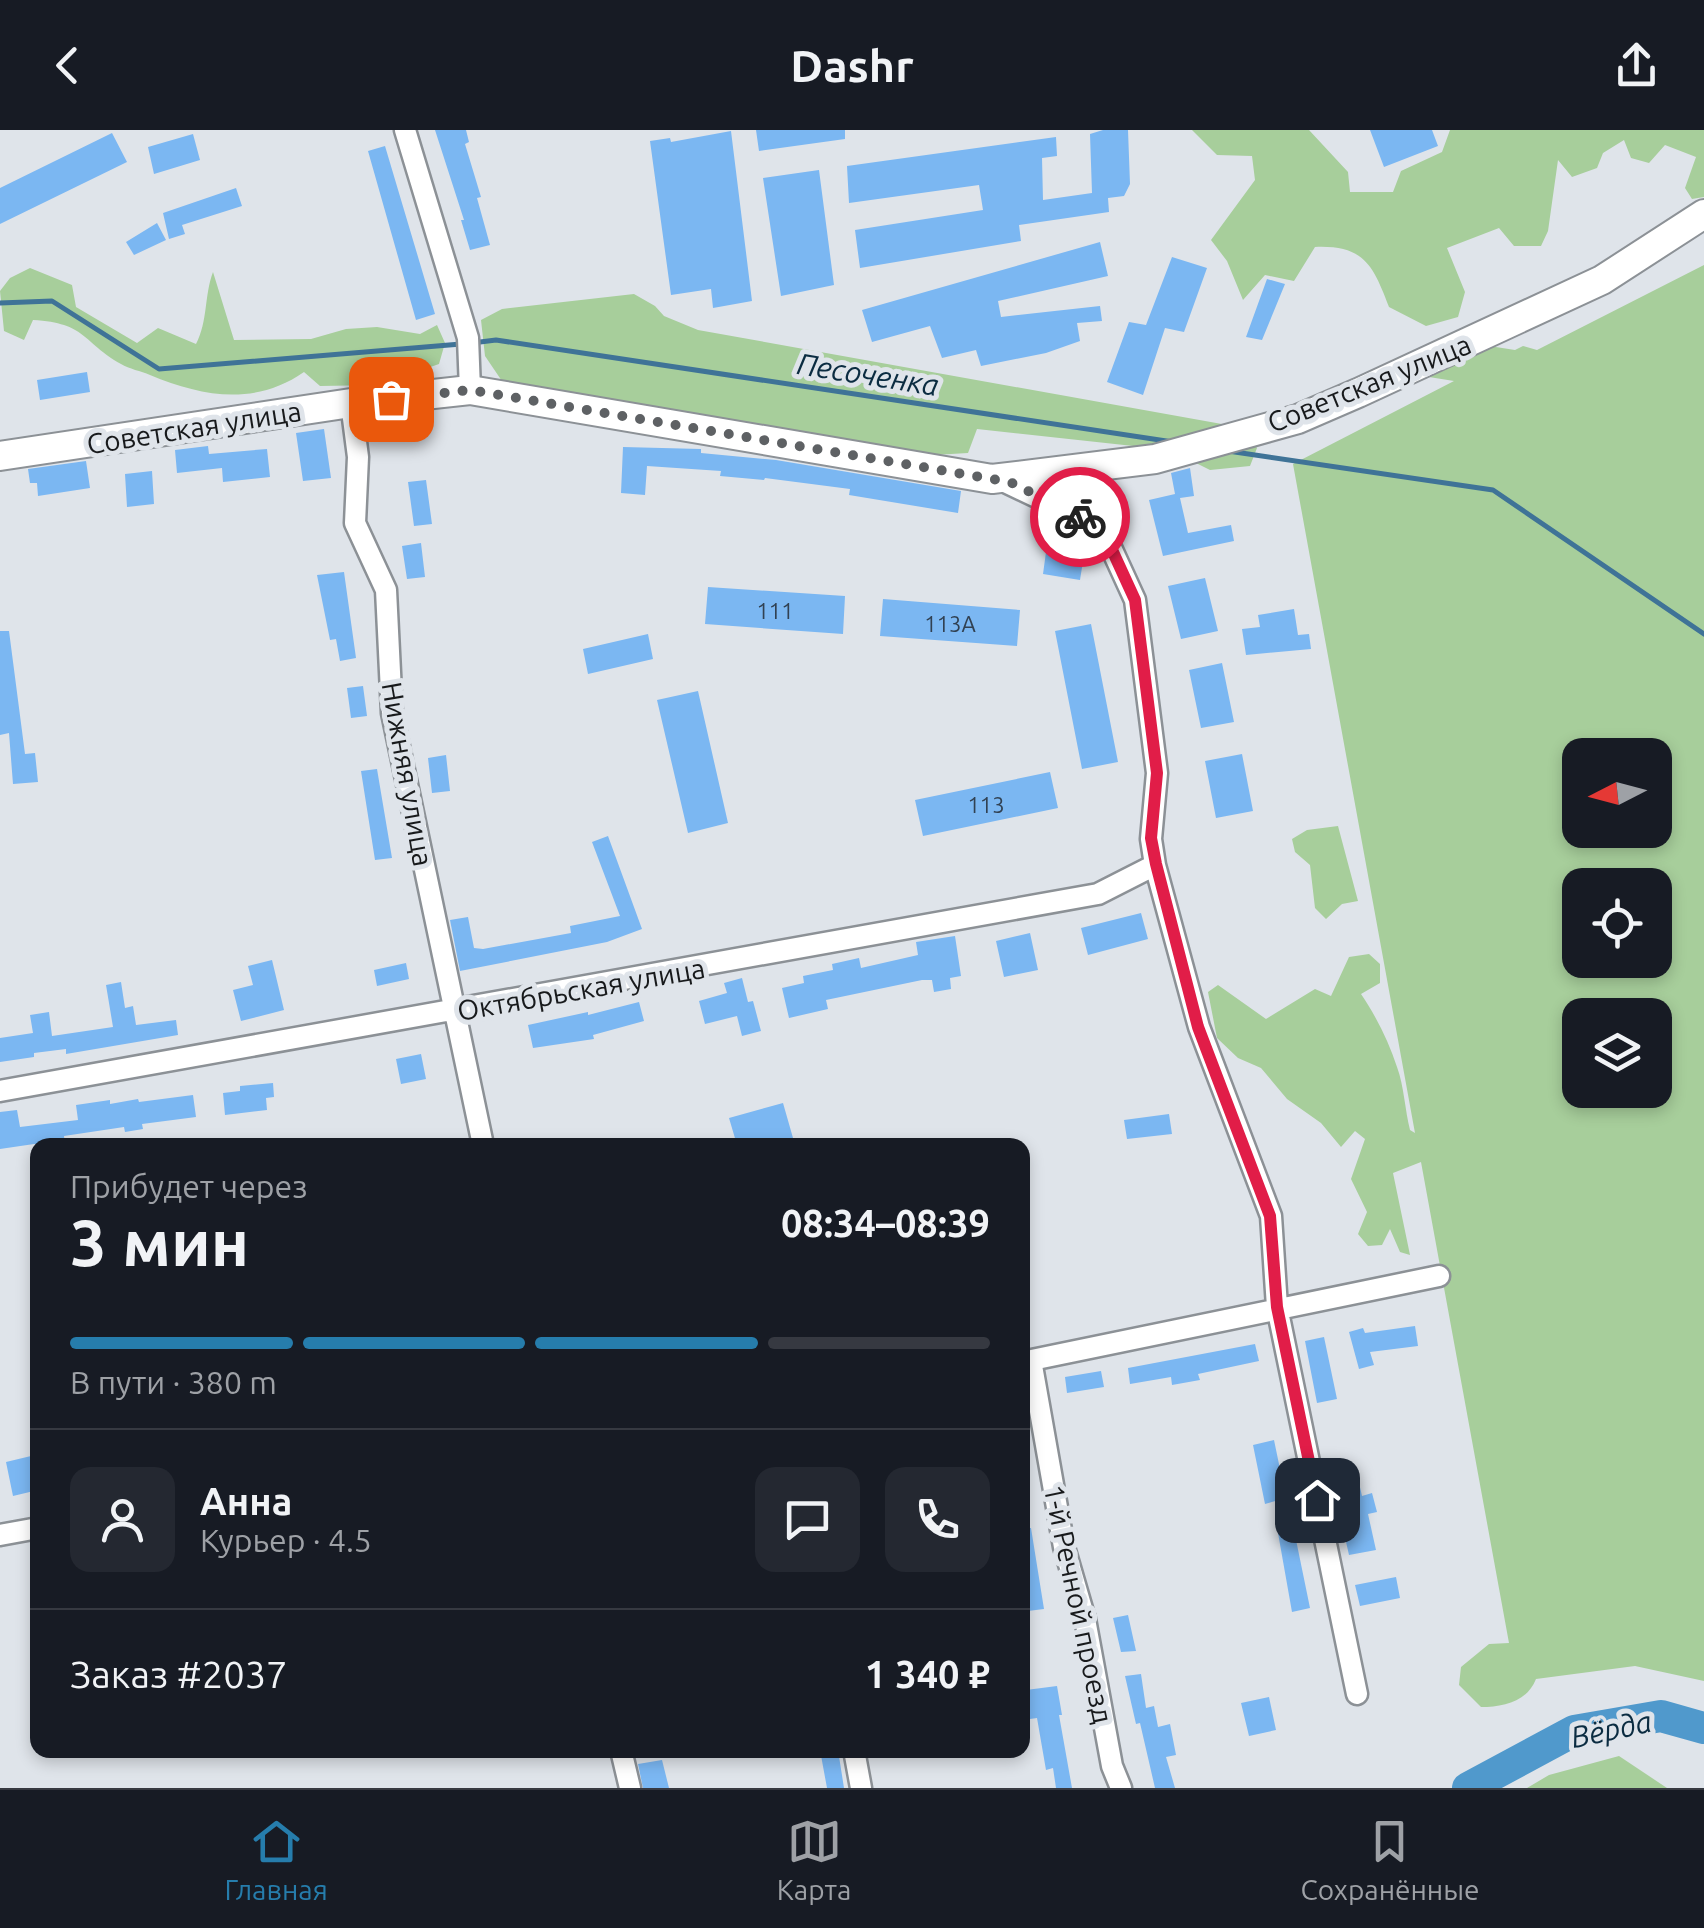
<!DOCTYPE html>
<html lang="ru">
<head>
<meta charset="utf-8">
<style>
	body { margin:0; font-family:Ubuntu,sans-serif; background:#242831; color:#f1f3f6; height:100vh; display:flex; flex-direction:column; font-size:38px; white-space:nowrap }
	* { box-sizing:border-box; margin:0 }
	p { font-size:32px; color:#9ea1a6 }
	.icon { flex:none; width:55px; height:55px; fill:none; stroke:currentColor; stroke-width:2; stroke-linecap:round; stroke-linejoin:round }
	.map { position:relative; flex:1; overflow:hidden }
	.details { position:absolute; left:30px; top:1008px; width:1000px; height:620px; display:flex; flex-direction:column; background:#171b24; border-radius:20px; box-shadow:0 5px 15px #0003 }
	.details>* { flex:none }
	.needle { width:65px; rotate:264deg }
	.tools { position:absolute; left:1562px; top:608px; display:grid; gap:20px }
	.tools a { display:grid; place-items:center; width:110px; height:110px; border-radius:20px; background:#171b24; box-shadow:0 5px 15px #0003; font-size:50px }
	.pin { position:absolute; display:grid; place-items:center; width:85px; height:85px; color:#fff; margin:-42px; border-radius:20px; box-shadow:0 5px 15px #0006 }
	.courier { position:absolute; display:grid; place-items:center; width:100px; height:100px; margin:-50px; border:8px solid #e11d48; border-radius:50%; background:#fff; color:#222; box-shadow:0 2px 12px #0007 }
	.overview em { font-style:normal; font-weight:700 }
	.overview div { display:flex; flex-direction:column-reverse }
	.overview { display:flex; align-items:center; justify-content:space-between; height:170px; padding:0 40px }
	h1 { font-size:65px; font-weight:700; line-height:75px }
	.bar { display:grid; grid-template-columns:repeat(4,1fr); gap:15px 10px; align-content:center; height:120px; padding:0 40px }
	.bar i { height:12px; border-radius:8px; background:#363941 }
	.bar .selected { background:#267dac }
	.bar p { grid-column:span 4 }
	.line { display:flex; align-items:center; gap:25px; padding:0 40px; border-top:2px solid #363941 }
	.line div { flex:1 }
	.round { display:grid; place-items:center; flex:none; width:105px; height:105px; border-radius:20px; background:#242831 }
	header { display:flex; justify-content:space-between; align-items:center; height:130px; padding:0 40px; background:#171b24; font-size:45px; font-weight:700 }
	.menu { display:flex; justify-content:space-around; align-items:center; height:140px; border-top:2px solid #363941; background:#171b24; font-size:28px; color:#9ea1a6 }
	.menu a { display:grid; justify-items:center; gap:5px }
	.menu .selected { color:#267dac }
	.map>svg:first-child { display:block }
	.green { fill:#a7ce9b; fill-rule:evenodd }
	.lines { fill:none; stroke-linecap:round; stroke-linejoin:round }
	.stream { stroke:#3f7397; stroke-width:5 }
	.river { stroke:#5099cc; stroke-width:32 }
	.building { fill:#7bb7f2 }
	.street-casing { stroke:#8c9196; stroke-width:25 }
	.secondary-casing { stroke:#8c9196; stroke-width:32 }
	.street { stroke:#fff; stroke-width:20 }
	.secondary { stroke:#fff; stroke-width:28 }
	.done { stroke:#5e6164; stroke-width:10; stroke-dasharray:0 18 }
	.route { stroke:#e11d48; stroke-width:12 }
	.labels { text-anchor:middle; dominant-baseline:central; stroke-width:10; stroke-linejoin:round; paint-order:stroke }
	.number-label { font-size:22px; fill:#314152 }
	.street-label { font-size:28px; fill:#181a1c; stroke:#dfe4ea }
	.water-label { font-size:30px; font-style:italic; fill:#0b2c41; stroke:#dfe4ea }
</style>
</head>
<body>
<header><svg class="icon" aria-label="back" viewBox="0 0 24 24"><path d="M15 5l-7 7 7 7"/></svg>Dashr<svg class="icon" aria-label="share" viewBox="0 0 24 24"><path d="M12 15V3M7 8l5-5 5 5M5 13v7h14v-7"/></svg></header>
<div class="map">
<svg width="1704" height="1658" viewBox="0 0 1704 1658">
	<rect width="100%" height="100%" fill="#dfe4ea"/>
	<path class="green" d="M1192,0H1309L1348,42L1350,62H1393L1401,41L1442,22L1450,0H1704V67L1692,69L1685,58L1696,27L1665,15L1649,33L1631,28L1624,10L1603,23L1597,38L1572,47L1558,30L1548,101L1541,116H1514L1499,98L1447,118L1465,162L1458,187L1426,196L1389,177C1373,135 1364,115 1315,117L1294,151L1265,145L1243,170L1227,131L1211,110L1255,50L1252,26L1217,25Z
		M1704,135V1551L1635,1536L1536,1549C1527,1572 1503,1577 1481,1577L1459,1555L1461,1537L1489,1514L1509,1513L1421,1032L1393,1043L1410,1125L1400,1122L1390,1099L1382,1115L1368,1116L1358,1104L1367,1082L1351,1049L1365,1009L1355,1001L1341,1017L1321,993L1287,969L1261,938L1238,928L1217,908L1208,862L1218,855L1266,889L1315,859L1331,866L1349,827L1369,824L1380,834V853L1361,864C1376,886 1389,912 1397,937C1404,956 1405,980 1410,1000L1415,1003L1293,334L1454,251L1429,247L1438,208L1515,220L1523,216L1537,220ZM1580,625H1655V700H1580ZM1580,755H1655V830H1580ZM1580,885H1655V960H1580Z
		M30,138L72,155L76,177L137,213L158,198L196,214C208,191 204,166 213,142L234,210L311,209L346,199L377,197L420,204L437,195L445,213L439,234L379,255L320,256L304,242C255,276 203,267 150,245C141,241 129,239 121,234C82,212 87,193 33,190L24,210L4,201L0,161L10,148Z
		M634,164L655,176L664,186L698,200L1244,298L1257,318L1250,336L1210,340L1170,320L977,299L968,323L917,326L506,257L485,226L481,190L502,179Z
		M1338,696L1358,771L1342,774L1326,789L1315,778L1310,735L1295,722L1292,709L1307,700Z
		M1619,1626L1667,1658H1527L1549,1645Z"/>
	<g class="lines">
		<path class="stream" d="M0,173L52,171L159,239L461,214
			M472,213L496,210L1173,312
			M1228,321L1493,360L1704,504"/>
		<path class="river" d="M1468,1658L1574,1601L1661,1586L1704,1598"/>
	</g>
	<path class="building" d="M435,0H466L469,12L465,14L481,67L477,68L490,115L470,120L461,90H464Z
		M756,0H845V9L759,21Z
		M1103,0H1128L1130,54L1124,66L1108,68L1109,82L1019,95L1021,111L860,138L855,100L983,80L979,55L849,73L847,36L1056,7L1057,26L1042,28L1043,70L1092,63L1090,4Z
		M1370,0H1432L1438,16L1384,37Z
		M731,1L752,171L713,178L711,159L671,165L650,11L670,8L671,12Z
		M112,3L127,32L0,94V58Z
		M193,4L200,30L154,44L148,17Z
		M385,16L435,184L416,190L368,21Z
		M819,40L834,155L781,166L763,48Z
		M236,58L242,76L182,95L185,104L169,109L163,83Z
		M157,93L166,110L134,125L126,112Z
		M1100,112L1108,146L998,171L1001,187L1100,176L1102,191L1077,193L1080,211L1046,223L981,236L976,220L942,228L930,196L872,212L862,180Z
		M1172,127L1207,138L1184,202L1165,198L1143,265L1107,252L1129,192L1146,195Z
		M1267,149L1285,154L1262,210L1246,207Z
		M87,242L90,262L40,270L37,250Z
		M324,299L331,348L303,351L296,303Z
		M208,316L209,324L267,319L270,347L223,352L222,338L177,343L175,320Z
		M623,317L701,319V323L776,330L961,361L958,383L849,365L850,359L765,348L764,350L720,346L721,341L647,336L645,365L621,363Z
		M86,331L90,358L38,366L37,353H30L28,339Z
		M1190,338L1194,366L1180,368L1188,403L1231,395L1234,411L1163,426L1149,370L1175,364L1171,343Z
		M152,341L154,374L127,377L125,344Z
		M426,350L432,394L414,396L408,352Z
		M1049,400L1087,406L1080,450L1043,444Z
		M421,413L425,447L407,449L402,416Z
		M344,442L356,528L340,531L336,509L330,510L317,445Z
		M1205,448L1218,501L1181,509L1168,456Z
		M708,457L845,466L843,504L705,494Z
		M883,469L1020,480L1017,516L880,506Z
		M1294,479L1298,505L1309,504L1311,519L1246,525L1242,499L1260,497L1258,485Z
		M1091,494L1118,632L1082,639L1055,501Z
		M0,501H9L25,624L35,623L38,652L13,654L9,603L0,605Z
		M648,504L653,529L588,544L583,519Z
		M1222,533L1234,592L1201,598L1189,540Z
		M363,556L367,586L351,588L347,558Z
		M698,561L728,693L688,703L657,570Z
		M1242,624L1253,681L1216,688L1205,631Z
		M446,625L450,661L432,663L428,628Z
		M377,639L392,728L375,730L361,641Z
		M1050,642L1058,678L923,706L915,670Z
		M608,706L642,799L607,812L460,841L450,790L468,787L474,818L483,819L571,803L570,796L620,786L592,712Z
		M1141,783L1148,809L1088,825L1081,798Z
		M1030,803L1038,840L1004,847L996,811Z
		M955,806L961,846L950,848L951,859L934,862L932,850H922L826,870L828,879L789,888L782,858L804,853L803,846L833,840L832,834L859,828L861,838L918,825L916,812Z
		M272,830L284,880L241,891L233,860L253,855L248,836Z
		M406,833L409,849L377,856L374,840Z
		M742,848L748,872L753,871L761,901L742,906L737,886L705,894L699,871L727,863L724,853Z
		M121,852L125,878L133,876L136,895L176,890L178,905L66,924V919L34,923V927L0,932V908L33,903L30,885L49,882L52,906L113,897L106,855Z
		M639,872L644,891L593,905L594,909L533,918L528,895L588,882V885Z
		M421,924L426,949L401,954L396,929Z
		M273,953L274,967L266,968L267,980L225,985L223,963L240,961V956Z
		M193,965L196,987L142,994L143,999L125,1002L124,997L64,1006L65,1015L34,1014L0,1019V982L17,980L20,997L78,990L76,975L110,970V974L138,969L139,972Z
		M783,973L795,1015H737L729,988Z
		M1169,984L1172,1004L1127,1009L1124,990Z
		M1415,1196L1418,1216L1370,1222L1374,1235L1359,1239L1349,1202L1363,1198L1365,1203Z
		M1324,1207L1337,1269L1317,1273L1305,1211Z
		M1255,1214L1259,1231L1198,1244L1200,1250L1172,1255L1171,1247L1130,1254L1128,1238Z
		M1101,1241L1104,1257L1067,1263L1065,1247Z
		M1274,1310L1286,1368L1265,1374L1253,1315Z
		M31,1326L38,1360L13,1366L6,1332Z
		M1357,1344L1362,1366L1372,1363L1377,1382L1368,1384L1376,1420L1349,1425L1332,1350Z
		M1022,1398H1031L1044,1479L1028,1481L1022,1445Z
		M1294,1400L1310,1478L1292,1482L1278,1403Z
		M1396,1447L1400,1468L1360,1476L1355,1455Z
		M1128,1485L1136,1521L1121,1522L1113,1488Z
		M1141,1544L1146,1578L1154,1576L1158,1597L1170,1594L1176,1625L1166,1627L1175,1658H1155L1140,1593L1136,1594L1125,1546Z
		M1057,1556L1062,1585H1059L1072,1658H1056L1053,1638L1046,1640L1037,1588L1030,1589L1026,1560Z
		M1269,1567L1276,1600L1249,1606L1241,1573Z
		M820,1620H838L844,1658H827Z
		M662,1630L669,1658H643L638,1634Z"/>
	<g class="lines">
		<defs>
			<path id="street" d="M405,0L468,208L470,260
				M351,273L358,327L355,393L386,460L392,583L483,1015
				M1003,351L1102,398L1135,470L1157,643L1151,709L1155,735L1199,897L1271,1086L1277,1177L1357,1564
				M0,961L1098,764L1155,735
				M1031,1230L1064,1417L1085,1489L1112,1636L1121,1658
				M1022,1232L1439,1146
				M0,1405L38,1398
				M621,1620L630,1658
				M854,1620L861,1658"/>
			<path id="secondary" d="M0,326L351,273L470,260L992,349L1155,329L1298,289L1358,263L1602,150L1704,84"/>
		</defs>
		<use href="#street" class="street-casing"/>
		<use href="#secondary" class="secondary-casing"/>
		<use href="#street" class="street"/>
		<use href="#secondary" class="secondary"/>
	</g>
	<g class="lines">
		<path class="done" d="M391,269L470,260L1010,352L1080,387"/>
		<path class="route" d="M1080,387L1102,398L1135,470L1157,643L1151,708L1156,734L1198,897L1270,1086L1277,1177L1317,1370"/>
	</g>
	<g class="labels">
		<g class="number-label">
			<text x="775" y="480">111</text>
			<text x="950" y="493">113А</text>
			<text x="986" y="674">113</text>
		</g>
		<g class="street-label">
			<text transform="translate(1369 253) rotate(-22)">Советская улица</text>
			<text transform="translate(194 297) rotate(-9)">Советская улица</text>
			<text transform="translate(408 644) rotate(80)">Нижняя улица</text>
			<text transform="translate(581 859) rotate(-10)">Октябрьская улица</text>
			<text transform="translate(1079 1474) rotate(78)">1-й Речной проезд</text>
		</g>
		<g class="water-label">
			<text transform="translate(868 244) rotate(9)">Песоченка</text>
			<text transform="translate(1611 1599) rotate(-12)">Вёрда</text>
		</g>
	</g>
</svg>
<div class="tools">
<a><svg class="needle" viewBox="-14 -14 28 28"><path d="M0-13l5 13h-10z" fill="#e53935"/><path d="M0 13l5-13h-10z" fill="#9ea1a6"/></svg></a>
<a><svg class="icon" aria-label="locate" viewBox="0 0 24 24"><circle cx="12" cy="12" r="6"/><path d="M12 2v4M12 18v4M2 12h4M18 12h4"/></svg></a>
<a><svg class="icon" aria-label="layers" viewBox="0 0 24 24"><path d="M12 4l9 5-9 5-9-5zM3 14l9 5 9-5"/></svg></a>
</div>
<div class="pin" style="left:391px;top:269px;background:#ea580c"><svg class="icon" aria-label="bag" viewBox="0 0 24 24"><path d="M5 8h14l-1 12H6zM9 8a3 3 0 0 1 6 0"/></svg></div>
<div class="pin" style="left:1317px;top:1370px;background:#1f2937"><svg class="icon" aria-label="home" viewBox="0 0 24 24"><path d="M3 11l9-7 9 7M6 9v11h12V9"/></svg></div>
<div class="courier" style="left:1080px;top:387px"><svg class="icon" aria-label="bike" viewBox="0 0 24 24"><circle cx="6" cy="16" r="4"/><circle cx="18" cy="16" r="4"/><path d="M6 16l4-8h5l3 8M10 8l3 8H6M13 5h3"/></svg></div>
<section class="details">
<div class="overview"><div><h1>3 мин</h1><p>Прибудет через</p></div><em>08:34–08:39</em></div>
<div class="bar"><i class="selected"></i><i class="selected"></i><i class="selected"></i><i></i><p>В пути · 380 m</p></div>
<div class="line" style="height:180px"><a class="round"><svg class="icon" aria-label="person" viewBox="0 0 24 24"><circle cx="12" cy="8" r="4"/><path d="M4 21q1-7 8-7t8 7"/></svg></a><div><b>Анна</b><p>Курьер · 4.5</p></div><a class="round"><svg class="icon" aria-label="chat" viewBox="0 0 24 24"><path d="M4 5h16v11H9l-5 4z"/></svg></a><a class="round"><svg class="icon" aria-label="phone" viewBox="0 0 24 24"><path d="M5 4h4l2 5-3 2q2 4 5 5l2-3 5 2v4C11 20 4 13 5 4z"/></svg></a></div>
<div class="line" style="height:130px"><div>Заказ #2037</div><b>1 340 ₽</b></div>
</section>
</div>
<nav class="menu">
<a class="selected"><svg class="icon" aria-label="home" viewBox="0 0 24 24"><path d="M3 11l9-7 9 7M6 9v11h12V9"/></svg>Главная</a>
<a><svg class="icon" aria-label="map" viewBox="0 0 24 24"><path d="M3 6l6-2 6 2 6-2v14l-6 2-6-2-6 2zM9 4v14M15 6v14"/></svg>Карта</a>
<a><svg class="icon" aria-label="saved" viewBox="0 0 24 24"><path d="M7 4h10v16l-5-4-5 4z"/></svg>Сохранённые</a>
</nav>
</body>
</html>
